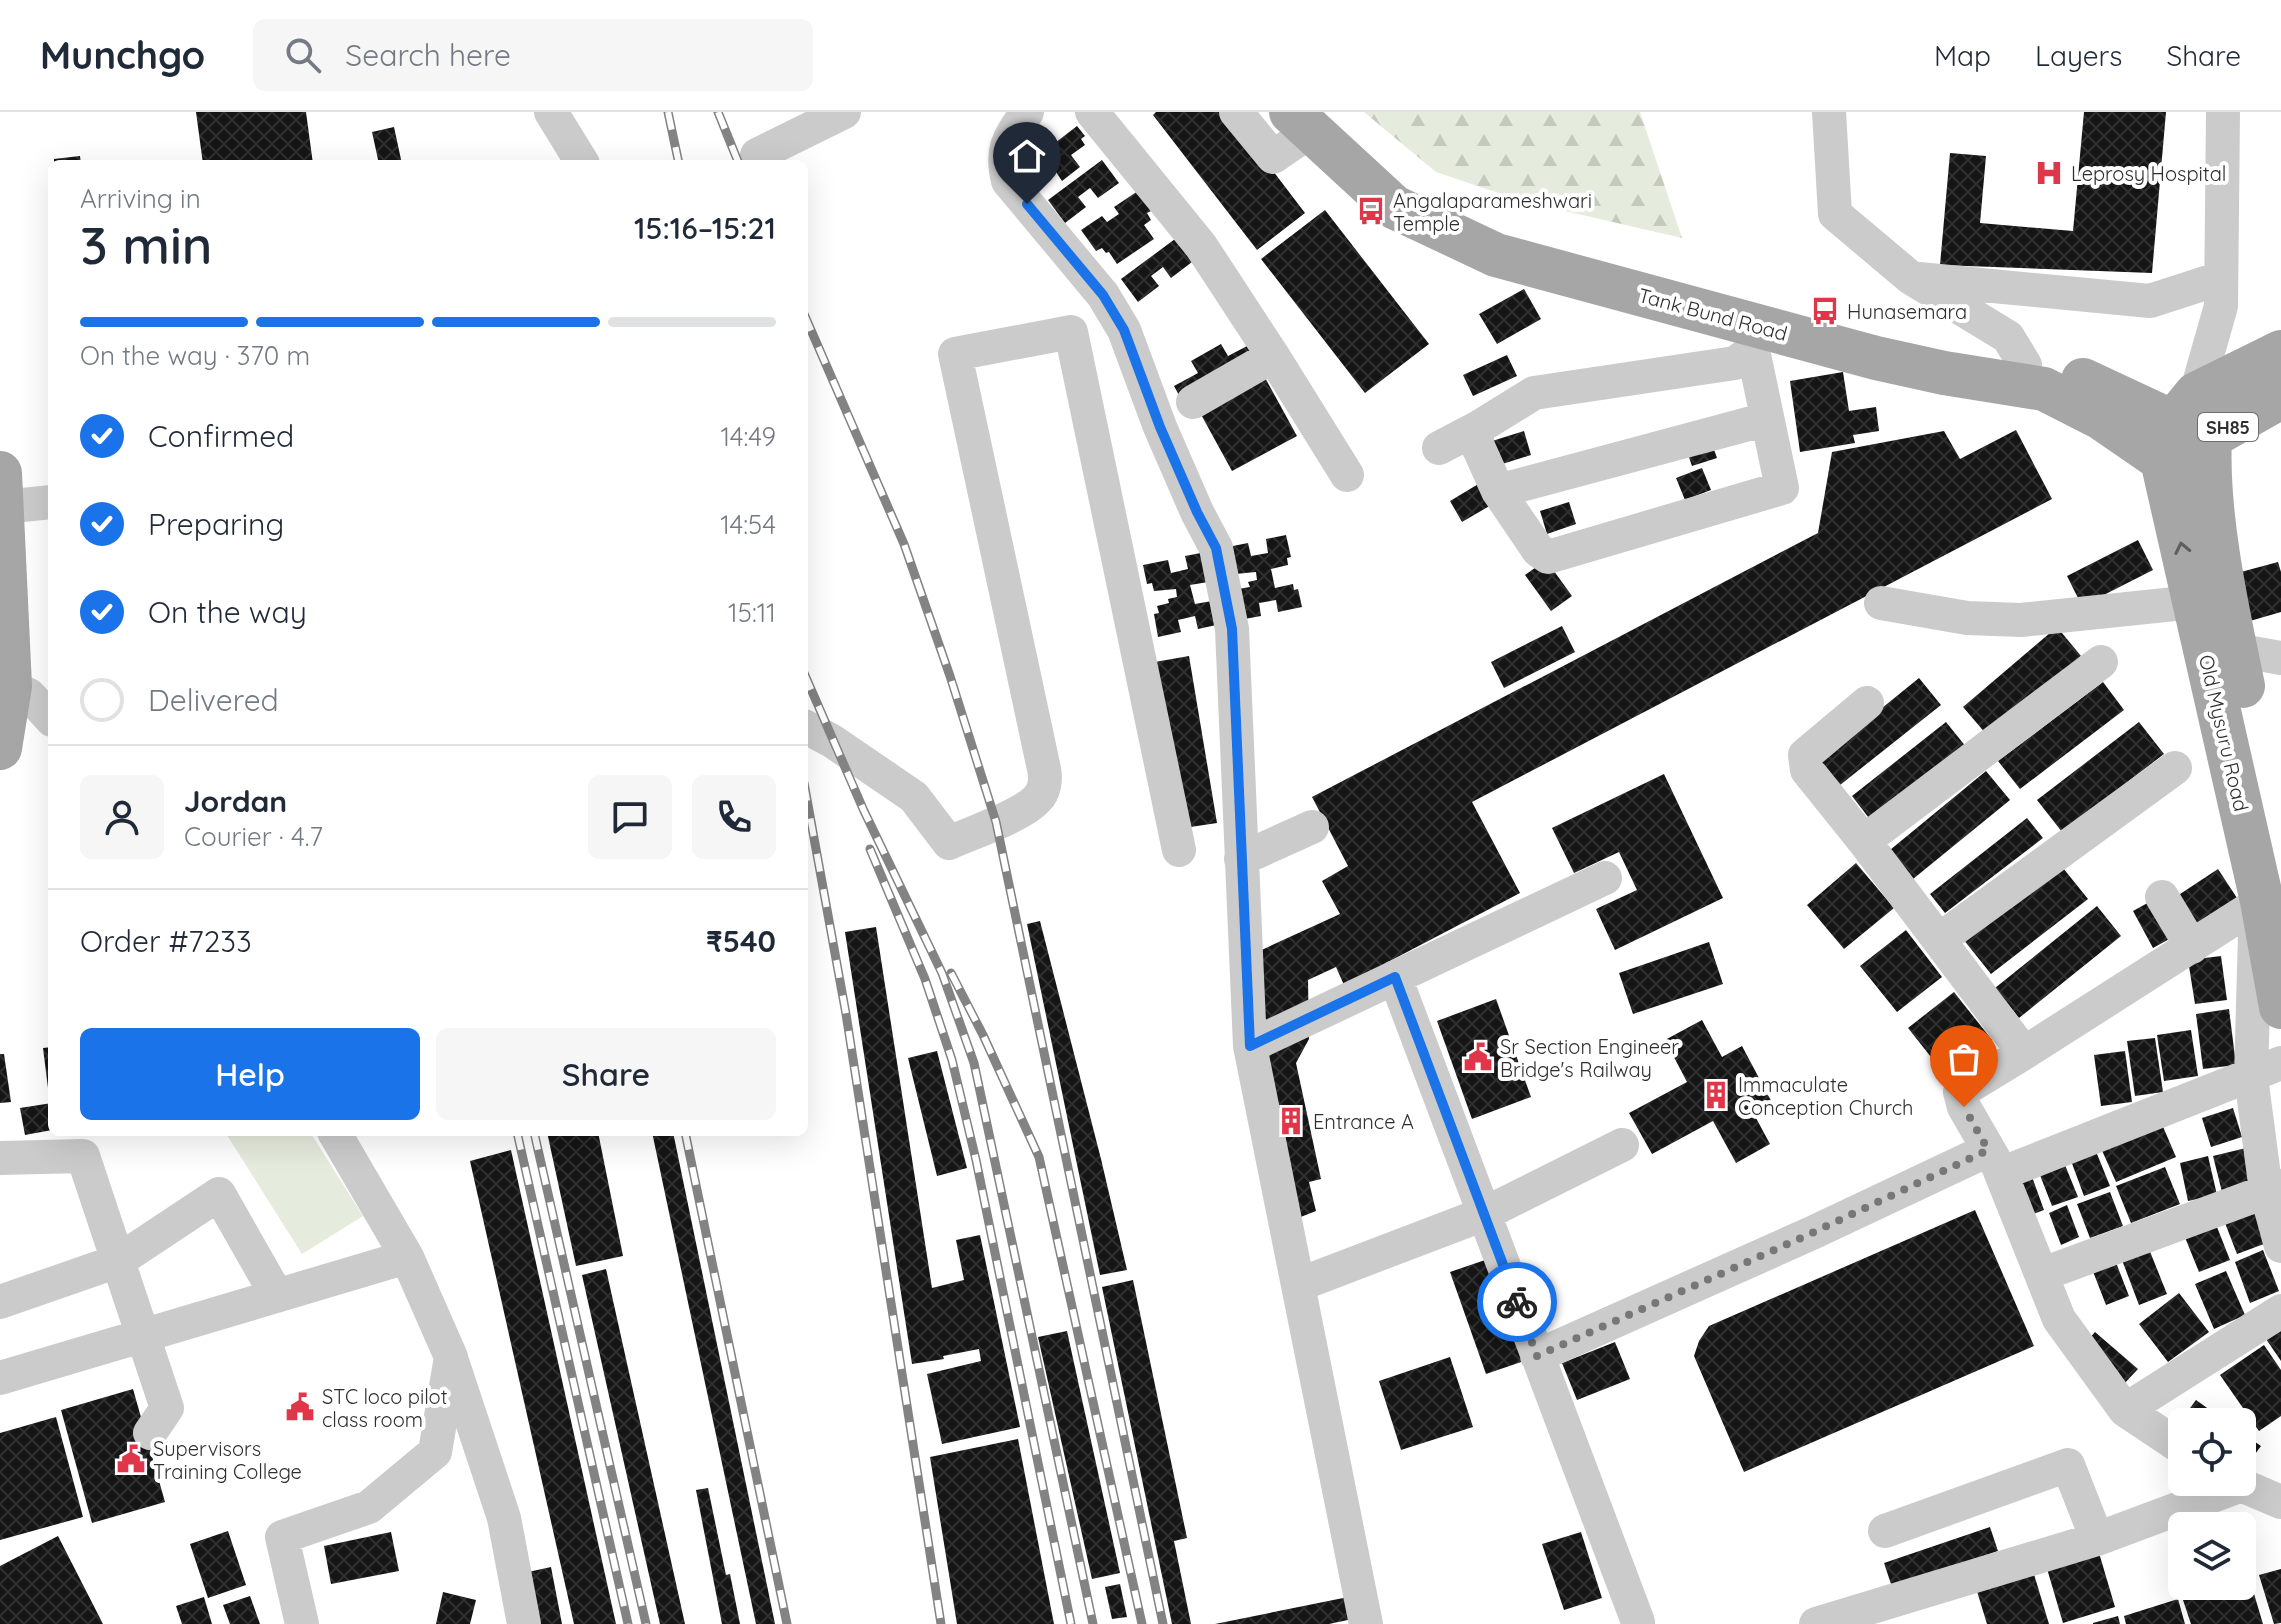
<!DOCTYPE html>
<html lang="en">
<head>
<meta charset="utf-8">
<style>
	body { margin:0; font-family:Quicksand,sans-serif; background:#f6f6f7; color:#1f2937; height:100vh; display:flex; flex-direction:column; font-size:30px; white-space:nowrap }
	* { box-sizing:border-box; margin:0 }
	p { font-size:26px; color:#747a83 }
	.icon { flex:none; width:44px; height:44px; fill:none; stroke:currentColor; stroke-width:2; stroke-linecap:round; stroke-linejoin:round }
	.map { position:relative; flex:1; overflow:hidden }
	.sheet { position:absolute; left:48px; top:48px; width:760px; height:976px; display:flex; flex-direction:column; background:#fff; border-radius:12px; box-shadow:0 8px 32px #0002 }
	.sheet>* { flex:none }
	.fabs { position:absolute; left:2168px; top:1296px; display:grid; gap:16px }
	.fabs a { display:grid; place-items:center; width:88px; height:88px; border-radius:12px; background:#fff; box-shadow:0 8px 32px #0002; font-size:40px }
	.pin { position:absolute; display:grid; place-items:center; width:68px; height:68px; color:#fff; margin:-82px -34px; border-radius:50% 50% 50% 0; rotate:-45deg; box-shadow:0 0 8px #0007 }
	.pin .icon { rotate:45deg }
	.courier { position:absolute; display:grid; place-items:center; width:80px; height:80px; margin:-40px; border:6px solid #1a73e8; border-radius:50%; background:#fff; color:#222; box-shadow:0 2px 10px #0007 }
	.headline em { font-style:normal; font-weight:600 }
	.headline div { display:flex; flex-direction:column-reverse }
	.headline { display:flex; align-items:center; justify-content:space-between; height:136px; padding:0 32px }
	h1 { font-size:52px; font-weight:600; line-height:60px }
	.bar { display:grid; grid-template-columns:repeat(4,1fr); gap:12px 8px; align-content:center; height:96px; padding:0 32px }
	.bar i { height:10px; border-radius:6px; background:#e0e1e3 }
	.bar .on { background:#1a73e8 }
	.bar p { grid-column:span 4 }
	.line { display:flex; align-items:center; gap:20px; padding:0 32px; border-top:2px solid #e0e1e3 }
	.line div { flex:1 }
	.round { display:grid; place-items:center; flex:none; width:84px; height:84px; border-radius:12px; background:#f6f6f7 }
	ol { padding:0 32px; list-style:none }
	li { display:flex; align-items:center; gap:24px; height:88px }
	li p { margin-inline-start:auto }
	li .icon { padding:8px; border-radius:50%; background:#1a73e8; color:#fff; stroke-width:4 }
	li:last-child { color:#747a83 }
	li i { width:44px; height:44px; border:4px solid #e0e1e3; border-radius:50% }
	.primary-button { display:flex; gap:16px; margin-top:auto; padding:16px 32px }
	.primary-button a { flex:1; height:92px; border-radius:12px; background:#1a73e8; color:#fff; font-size:32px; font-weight:600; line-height:92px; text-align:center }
	.primary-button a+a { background:#f6f6f7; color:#1f2937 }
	header { display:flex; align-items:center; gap:48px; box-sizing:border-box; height:112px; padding:0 40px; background:#fff; border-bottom:2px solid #e0e1e3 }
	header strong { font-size:38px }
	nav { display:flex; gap:44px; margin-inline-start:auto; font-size:28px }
	.search { width:560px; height:72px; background:#f6f6f7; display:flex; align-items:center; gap:20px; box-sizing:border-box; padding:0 28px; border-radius:12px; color:#747a83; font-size:30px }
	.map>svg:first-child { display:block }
	.green { fill:#e5ebdd }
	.forest { fill:url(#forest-firs) }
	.building { fill:url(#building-cross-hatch) }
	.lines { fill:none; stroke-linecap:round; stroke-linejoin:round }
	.minor { stroke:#cbcbcb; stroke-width:34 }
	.major { stroke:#a6a6a6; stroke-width:44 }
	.rail-casing { stroke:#838383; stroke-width:9 }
	.rail { stroke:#fff; stroke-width:6; stroke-dasharray:18; stroke-linecap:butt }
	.oneway { stroke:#5e5e5e }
	.done { stroke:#777; stroke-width:8; stroke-dasharray:0 14.4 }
	.route { stroke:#1a73e8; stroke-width:10 }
	.labels { text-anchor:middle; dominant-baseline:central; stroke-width:8; stroke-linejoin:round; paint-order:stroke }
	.shield { fill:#fff; stroke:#6d6d6d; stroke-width:2 }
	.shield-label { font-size:18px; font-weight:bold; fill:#2e2e2e }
	.poi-label { font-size:20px; fill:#2e2e2e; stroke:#fff; text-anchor:start }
	.street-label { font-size:20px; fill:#2e2e2e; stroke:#fff }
</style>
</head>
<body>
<header>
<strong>Munchgo</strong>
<div class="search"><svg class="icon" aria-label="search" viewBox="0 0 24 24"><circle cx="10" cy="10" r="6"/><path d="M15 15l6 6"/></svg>Search here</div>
<nav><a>Map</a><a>Layers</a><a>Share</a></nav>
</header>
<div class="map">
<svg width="2281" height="1512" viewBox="0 0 2281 1512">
	<defs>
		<pattern id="forest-firs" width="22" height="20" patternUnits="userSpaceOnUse" patternTransform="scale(2)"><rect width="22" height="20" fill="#e5ebdd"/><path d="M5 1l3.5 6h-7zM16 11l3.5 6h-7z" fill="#c5cabe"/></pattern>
		<pattern id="building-cross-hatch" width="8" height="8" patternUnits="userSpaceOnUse" patternTransform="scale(2)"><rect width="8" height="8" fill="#151515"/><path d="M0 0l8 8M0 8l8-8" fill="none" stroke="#2f2f2f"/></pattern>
	</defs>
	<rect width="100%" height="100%" fill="#fff"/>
	<path class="green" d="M225,1020H310L363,1104L302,1142Z"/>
	<path class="forest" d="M1364,0H1640L1682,126L1522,89L1436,60Z"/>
	<path class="building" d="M196,0H306L313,52H203Z
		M1156,0H1228L1305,101L1257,138L1153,3Z
		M2084,0H2166L2152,161L1940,153L1950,41L1986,44L1980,111L2073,119Z
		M1077,14L1085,24L1081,27L1085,33L1071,43L1080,55L1062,69L1054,57L1043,65L1039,59L1032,64L1025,54Z
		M394,15L402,52H379L372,20Z
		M80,44L81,52H54V47Z
		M1102,48L1119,71L1098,86L1090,76L1078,85L1086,95L1065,111L1048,88Z
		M1138,79L1151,99L1147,101L1151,108L1144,113L1154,127L1117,152L1109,140L1106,141L1102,136L1096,139L1081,118L1102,104L1107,110L1119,102L1114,95Z
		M1325,98L1429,232L1365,281L1261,147Z
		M1175,127L1192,150L1171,166L1163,155L1151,164L1159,174L1138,190L1121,167Z
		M1524,177L1541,207L1497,232L1479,202Z
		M1221,232L1228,244L1251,232L1258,245L1181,287L1174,274L1198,261L1191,249Z
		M1507,243L1517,264L1473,284L1463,263Z
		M1843,260L1849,299L1876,295L1879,319L1853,323L1855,331L1800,340L1790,269Z
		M1263,262L1297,324L1232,359L1198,297Z
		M2016,318L2052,387L1472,690L1520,781L1344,873L1336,855L1308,868L1309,927L1296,951L1321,1067L1309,1070L1316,1099L1293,1108L1258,929L1255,841L1340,802L1322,769L1348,754L1312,685L1818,421L1832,340L1944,319L1960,347Z
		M1524,319L1531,343L1496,354L1489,330Z
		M1709,323L1717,346L1692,354L1684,331Z
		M1702,356L1711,378L1685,388L1676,366Z
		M1485,368L1498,389L1462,410L1450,389Z
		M1569,390L1576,412L1547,422L1540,399Z
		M1286,423L1291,445L1287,446L1288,453L1271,457L1275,476L1293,472L1294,478L1298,477L1302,495L1278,500L1276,488L1259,491L1261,504L1239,508L1238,477L1250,475L1248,470L1257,468L1256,460L1235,462L1223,436L1248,431L1251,444L1268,441L1266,427Z
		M2138,428L2153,458L2082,494L2067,464Z
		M1206,440L1208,470L1190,473L1195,492L1212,489L1221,512L1198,517L1195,504L1178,508L1181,520L1158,525L1154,502L1159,501L1157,494L1169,491L1168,487L1177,485L1176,477L1154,479L1152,471L1147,472L1143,453L1168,448L1171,461L1188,457L1185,444Z
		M1546,448L1572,484L1551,499L1525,463Z
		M2278,450L2281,460V500L2250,509L2237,461Z
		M1562,514L1575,540L1504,576L1491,550Z
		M2057,515L2081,544L1987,623L1963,595Z
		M1189,544L1217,711L1184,716L1155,550Z
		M1919,566L1941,593L1840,673L1819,647Z
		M2103,570L2124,598L2020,677L1998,649Z
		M1946,610L1967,636L1872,710L1852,684Z
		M2139,610L2164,642L2062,720L2037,688Z
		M1986,659L2010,688L1913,767L1890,738Z
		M1664,662L1723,786L1615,838L1596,797L1637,778L1619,740L1574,761L1552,716Z
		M2027,706L2043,726L1945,801L1930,782Z
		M1856,751L1894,796L1844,837L1807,793Z
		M2059,751L2088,787L1991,862L1963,827Z
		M2218,757L2237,786L2190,817L2171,788Z
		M2153,788L2173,825L2153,836L2133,799Z
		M2097,794L2121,824L2019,906L1995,876Z
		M1040,809L1101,1047L1127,1158L1100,1163L1027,812Z
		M876,815L932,1176L964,1168L956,1128L980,1123L1020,1315L942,1332L927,1262L981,1249L979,1237L943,1244L944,1247L912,1252L845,820Z
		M1906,818L1942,865L1897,900L1860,854Z
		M1709,830L1723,872L1633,902L1619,861Z
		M2221,844L2227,888L2195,892L2188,848Z
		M1954,880L1992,928L1946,964L1908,916Z
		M1496,887L1531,985L1472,1007L1437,909Z
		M2229,897L2236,953L2203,957L2196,902Z
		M1702,908L1722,945L1742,934L1775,996L1756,1006L1770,1032L1736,1051L1713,1009L1652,1042L1629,1001L1687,970L1665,928Z
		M2191,918L2198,964L2164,969L2157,923Z
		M2155,926L2163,980L2135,984L2127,929Z
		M52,935V984H49L43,936Z
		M937,939L967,1056L937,1064L908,946Z
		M2125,939L2132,990L2101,994L2094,943Z
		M0,942H4L11,990L0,991Z
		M52,991V1018L25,1023L20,996Z
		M2233,996L2242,1025L2211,1035L2202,1006Z
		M2161,1010L2176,1045L2116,1070L2100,1034Z
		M547,1020H598L623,1144L576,1154Z
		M652,1020H673L775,1512H756Z
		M2246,1036L2255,1072L2222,1080L2213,1044Z
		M2095,1037L2110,1074L2084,1084L2070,1046Z
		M511,1038L616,1512H574L470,1049Z
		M2208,1044L2217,1083L2188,1089L2180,1051Z
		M2063,1048L2078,1085L2052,1094L2038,1058Z
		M2165,1055L2180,1092L2131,1111L2116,1074Z
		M2031,1062L2044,1098L2025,1105L2011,1069Z
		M2110,1080L2123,1114L2090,1126L2077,1092Z
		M2067,1093L2079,1125L2061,1133L2049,1101Z
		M1975,1098L2034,1234L1744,1360L1694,1244L1699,1229L1709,1214Z
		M2259,1098L2272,1129L2237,1142L2225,1111Z
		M2215,1110L2230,1148L2199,1160L2184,1123Z
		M2149,1137L2167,1182L2139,1193L2122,1148Z
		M2263,1138L2279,1179L2250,1191L2235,1150Z
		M1488,1147L1524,1249L1486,1262L1450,1160Z
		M2115,1148L2129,1184L2106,1193L2092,1157Z
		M606,1157L685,1512H660L582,1163Z
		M2226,1159L2245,1203L2214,1217L2195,1172Z
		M1133,1168L1187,1426L1174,1429L1191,1512H1172L1102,1175Z
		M2179,1181L2209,1220L2168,1250L2139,1212Z
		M2281,1217V1249L2266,1227Z
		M1067,1219L1120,1461L1092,1467L1038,1225Z
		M2095,1220L2138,1257L2123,1273L2081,1236Z
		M1615,1230L1630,1267L1577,1288L1562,1251Z
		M2264,1233L2281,1258V1304L2259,1319L2220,1263Z
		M1450,1245L1473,1315L1401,1338L1379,1269Z
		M133,1277L165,1390L92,1411L61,1298Z
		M2196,1288L2227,1310H2187L2182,1307Z
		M56,1305L83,1405L0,1428V1321Z
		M2242,1321L2261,1334L2247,1353L2242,1349Z
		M1018,1327L1054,1512H957L930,1345Z
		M708,1376L726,1463L730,1462L740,1512H722L696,1378Z
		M1990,1415L1998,1439L1892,1475L1884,1451Z
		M228,1419L246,1473L208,1486L190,1432Z
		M391,1420L399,1459L331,1472L324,1434Z
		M1581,1420L1602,1486L1564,1498L1542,1432Z
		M58,1424L103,1512H0V1454Z
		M2097,1434L2115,1495L2063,1511L2045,1450Z
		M551,1455L562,1512H529L519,1462Z
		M2281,1457V1511L2274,1512L2259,1463Z
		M2033,1459L2049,1512H1987L1976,1476Z
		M2249,1465L2263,1512H2191L2182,1485L2220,1474H2242V1467Z
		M1120,1472L1127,1505L1112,1507L1105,1475Z
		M443,1480L476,1488L470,1512H436Z
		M1358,1483L1362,1505L1329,1512H1215Z
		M250,1484L260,1512H230L223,1493Z
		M204,1485L212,1512H182L176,1494Z
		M2178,1487L2185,1512H2126L2124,1504Z
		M2118,1504L2120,1512H2093V1511Z"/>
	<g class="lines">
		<path class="minor" d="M551,0L583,52
			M1027,0C1009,26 1000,36 1008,69L1103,183L1124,218L1160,315L1197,400L1216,436L1232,517L1250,934L1366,1512
			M1092,0L1201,134L1273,244L1347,363
			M1236,0L1273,45L1311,19
			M1829,0L1835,102L1911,166L2008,225L2025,253
			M757,43L844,0
			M1919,167L2150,189L2221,166
			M1753,238L1735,251L1534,281L1479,315L1476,330L1498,379L1538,438L1548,445L1782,376L1753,238L1761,215
			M2196,282L2221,194L2223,0
			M1193,290L1273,244
			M1439,336L1479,315
			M1498,379L1767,307
			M2,395L52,390
			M1881,491L1967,506L2021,508L2194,490
			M2235,538L2281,546
			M10,574L29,583L52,608
			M1867,591L1805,643L1807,658L1864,729L2024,941L2262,789
			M804,614L832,629L914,685L949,731C971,721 1022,704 1037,687C1045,679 1046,667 1044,657L955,242L1071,220L1179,738
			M1864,729L2101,550
			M1241,747L1312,715
			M2162,785L2192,835
			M2255,822L2251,965L2266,1079L2281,1134
			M1939,828L2175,656
			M1395,865L1638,1510
			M1250,934L1605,766
			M2024,941L1960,980L1964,995L1998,1054L2059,1207L2125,1298L2182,1336
			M0,1046L83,1044L167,1296L150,1321
			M2018,1055L2281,951
			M2054,1158L2281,1074
			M1298,1173L1484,1102L1622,1033
			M0,1190L118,1149L219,1082L277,1184
			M1537,1244L1812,1121L1988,1038
			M452,1249L504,1406L524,1512
			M0,1266L407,1145
			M2125,1298L2281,1199
			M2234,1370L2281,1390
			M1885,1419L2068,1353L2097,1427
			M302,1512L282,1425L369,1395L435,1340L451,1245L407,1145L334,1020
			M1816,1512L2097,1427L2239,1374"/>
		<path class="major" d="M1291,0L1394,95L1496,143L1876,246L1944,261L2044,277L2101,306L2162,348L2208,366
			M2281,240L2196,282L2173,310L2162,348L2262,789L2281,895
			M2083,268L2173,310L2210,325
			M0,361L10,574L0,636
			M2243,574C2227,497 2206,402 2210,325L2281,285"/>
		<defs>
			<path id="rail" d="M668,0L679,52
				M718,0L739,52
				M804,202L904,432L950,564L996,710L1163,1512
				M804,561L864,699L942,861L974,951L1093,1512
				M804,671L846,902L941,1512
				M870,737L925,867L952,948L976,1048L1071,1512
				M951,861L983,923L1039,1045L1142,1512
				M517,1020L628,1512
				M534,1020L646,1512
				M685,1020L787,1512"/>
		</defs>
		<use href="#rail" class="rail-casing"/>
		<use href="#rail" class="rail"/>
	</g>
	<defs><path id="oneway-chevron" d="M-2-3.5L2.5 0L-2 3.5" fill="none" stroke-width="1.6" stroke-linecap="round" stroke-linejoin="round" transform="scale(2)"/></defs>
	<use class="oneway" href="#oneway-chevron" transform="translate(2182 436) rotate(-102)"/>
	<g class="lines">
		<path class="done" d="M1517,1190L1537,1244L1812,1121L1988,1038L1964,995"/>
		<path class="route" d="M1027,92L1103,183L1124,218L1160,315L1197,400L1216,436L1232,517L1250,934L1395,865L1517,1190"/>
	</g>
	<defs>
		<symbol id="hospital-bare" viewBox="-9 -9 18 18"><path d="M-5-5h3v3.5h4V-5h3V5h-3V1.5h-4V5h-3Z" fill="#df3749" stroke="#fff" stroke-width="2.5" paint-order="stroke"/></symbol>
		<symbol id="bus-bare" viewBox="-9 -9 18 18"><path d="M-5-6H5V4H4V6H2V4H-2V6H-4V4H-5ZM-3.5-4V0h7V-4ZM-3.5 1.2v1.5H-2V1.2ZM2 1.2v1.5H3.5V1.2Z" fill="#df3749" stroke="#fff" stroke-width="2.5" paint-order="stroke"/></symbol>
		<symbol id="civic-bare" viewBox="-9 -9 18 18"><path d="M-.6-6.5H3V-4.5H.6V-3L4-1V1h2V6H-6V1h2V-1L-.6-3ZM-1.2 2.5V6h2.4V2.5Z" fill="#df3749" stroke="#fff" stroke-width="2.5" paint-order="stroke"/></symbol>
		<symbol id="building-bare" viewBox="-9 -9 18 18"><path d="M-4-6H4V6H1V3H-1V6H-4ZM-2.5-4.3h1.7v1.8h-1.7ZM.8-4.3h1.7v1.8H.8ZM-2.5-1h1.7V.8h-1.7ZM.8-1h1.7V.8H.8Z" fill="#df3749" stroke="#fff" stroke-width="2.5" paint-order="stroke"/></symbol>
	</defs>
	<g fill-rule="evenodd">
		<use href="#hospital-bare" x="2029" y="41" width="40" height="40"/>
		<use href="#bus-bare" x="1351" y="79" width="40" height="40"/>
		<use href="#bus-bare" x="1805" y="179" width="40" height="40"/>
		<use href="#civic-bare" x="1458" y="925" width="40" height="40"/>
		<use href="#building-bare" x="1696" y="963" width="40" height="40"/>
		<use href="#building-bare" x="1271" y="989" width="40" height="40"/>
		<use href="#civic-bare" x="280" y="1275" width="40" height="40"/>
		<use href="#civic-bare" x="111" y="1327" width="40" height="40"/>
	</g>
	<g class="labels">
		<rect class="shield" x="2198" y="301" width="60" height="28" rx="6"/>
		<g class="shield-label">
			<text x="2228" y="315">SH85</text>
		</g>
		<g class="poi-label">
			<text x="2071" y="61">Leprosy Hospital</text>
			<text x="1393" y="88">Angalaparameshwari<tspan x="1393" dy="23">Temple</tspan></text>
			<text x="1847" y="199">Hunasemara</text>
			<text x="1500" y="934">Sr Section Engineer<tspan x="1500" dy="23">Bridge's Railway</tspan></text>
			<text x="1738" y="972">Immaculate<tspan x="1738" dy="23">Conception Church</tspan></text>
			<text x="1313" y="1009">Entrance A</text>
			<text x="322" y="1284">STC loco pilot<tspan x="322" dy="23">class room</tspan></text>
			<text x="153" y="1336">Supervisors<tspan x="153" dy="23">Training College</tspan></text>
		</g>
		<g class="street-label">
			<text transform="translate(1713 202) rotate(15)">Tank Bund Road</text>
			<text transform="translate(2224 621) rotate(77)">Old Mysuru Road</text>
		</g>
	</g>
</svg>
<div class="fabs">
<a><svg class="icon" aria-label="locate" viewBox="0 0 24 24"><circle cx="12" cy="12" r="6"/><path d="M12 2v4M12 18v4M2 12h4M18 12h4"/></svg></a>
<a><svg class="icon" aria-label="layers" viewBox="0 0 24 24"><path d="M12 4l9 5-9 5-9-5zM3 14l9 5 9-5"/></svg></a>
</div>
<div class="pin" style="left:1964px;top:995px;background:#ea580c"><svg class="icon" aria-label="bag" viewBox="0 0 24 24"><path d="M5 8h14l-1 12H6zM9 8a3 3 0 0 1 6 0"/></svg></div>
<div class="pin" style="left:1027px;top:92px;background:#1f2937"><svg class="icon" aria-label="home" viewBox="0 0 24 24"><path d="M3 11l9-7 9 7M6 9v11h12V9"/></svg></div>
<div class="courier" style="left:1517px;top:1190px"><svg class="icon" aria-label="bike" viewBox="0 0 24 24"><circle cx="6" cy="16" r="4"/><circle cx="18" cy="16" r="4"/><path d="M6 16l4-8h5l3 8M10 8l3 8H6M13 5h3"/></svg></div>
<section class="sheet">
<div class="headline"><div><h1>3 min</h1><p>Arriving in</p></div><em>15:16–15:21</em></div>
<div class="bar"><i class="on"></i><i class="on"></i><i class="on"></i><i></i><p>On the way · 370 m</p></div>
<ol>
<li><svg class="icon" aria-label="check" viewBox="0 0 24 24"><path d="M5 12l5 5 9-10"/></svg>Confirmed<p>14:49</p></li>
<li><svg class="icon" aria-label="check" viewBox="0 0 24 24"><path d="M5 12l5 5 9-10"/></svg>Preparing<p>14:54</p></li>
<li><svg class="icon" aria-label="check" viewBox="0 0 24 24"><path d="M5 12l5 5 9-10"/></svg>On the way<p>15:11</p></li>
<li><i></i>Delivered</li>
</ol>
<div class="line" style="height:144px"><a class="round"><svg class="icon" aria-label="person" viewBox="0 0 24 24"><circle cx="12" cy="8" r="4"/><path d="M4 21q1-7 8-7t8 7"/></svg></a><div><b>Jordan</b><p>Courier · 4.7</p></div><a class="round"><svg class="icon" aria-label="chat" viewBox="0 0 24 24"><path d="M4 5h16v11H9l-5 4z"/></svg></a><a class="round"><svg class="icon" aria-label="phone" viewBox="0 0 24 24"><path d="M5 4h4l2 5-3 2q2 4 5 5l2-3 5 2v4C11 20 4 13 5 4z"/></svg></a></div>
<div class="line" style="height:104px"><div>Order #7233</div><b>₹540</b></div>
<div class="primary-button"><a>Help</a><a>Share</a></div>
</section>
</div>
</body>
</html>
